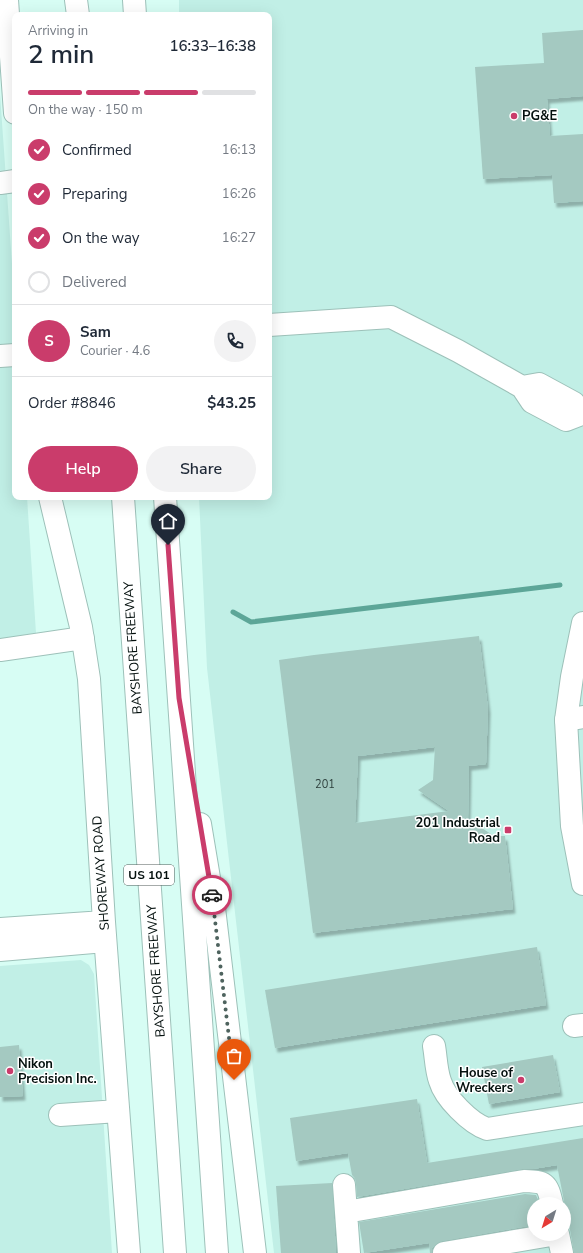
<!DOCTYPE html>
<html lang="en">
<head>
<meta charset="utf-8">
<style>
	body { margin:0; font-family:"Nunito Sans",sans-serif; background:#f2f2f3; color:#1f2937; height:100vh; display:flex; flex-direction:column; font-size:15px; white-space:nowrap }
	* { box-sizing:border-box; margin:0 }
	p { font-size:13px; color:#747a83 }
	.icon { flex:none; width:22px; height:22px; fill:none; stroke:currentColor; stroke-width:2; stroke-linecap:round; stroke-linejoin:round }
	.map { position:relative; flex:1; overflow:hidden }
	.sheet { position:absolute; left:12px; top:12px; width:260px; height:488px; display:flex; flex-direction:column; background:#fff; border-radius:8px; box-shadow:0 4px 16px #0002 }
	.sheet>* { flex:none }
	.needle { width:26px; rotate:218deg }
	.buttons { position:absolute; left:527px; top:1197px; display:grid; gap:8px }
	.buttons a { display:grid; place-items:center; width:44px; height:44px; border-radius:50%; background:#fff; box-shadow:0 4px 16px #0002; font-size:20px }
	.pin { position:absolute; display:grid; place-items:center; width:34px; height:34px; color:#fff; margin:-41px -17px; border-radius:50% 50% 50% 0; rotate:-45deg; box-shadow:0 0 4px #0007 }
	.pin .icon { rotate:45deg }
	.courier { position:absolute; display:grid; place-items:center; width:40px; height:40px; margin:-20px; border:3px solid #ca3c6b; border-radius:50%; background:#fff; color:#222; box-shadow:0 1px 5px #0007 }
	.head em { font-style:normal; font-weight:600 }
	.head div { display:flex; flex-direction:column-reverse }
	.head { display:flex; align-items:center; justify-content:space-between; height:68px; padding:0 16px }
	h1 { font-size:26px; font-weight:600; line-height:30px }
	.bar { display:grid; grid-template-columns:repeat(4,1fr); gap:6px 4px; align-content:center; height:48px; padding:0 16px }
	.bar i { height:5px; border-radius:3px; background:#e0e1e3 }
	.bar .on { background:#ca3c6b }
	.bar p { grid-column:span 4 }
	.line { display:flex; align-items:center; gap:10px; padding:0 16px; border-top:1px solid #e0e1e3 }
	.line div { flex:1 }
	.round { display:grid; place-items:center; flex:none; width:42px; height:42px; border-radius:21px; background:#f2f2f3 }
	ol { padding:0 16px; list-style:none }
	li { display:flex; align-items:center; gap:12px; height:44px }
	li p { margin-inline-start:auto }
	li .icon { padding:4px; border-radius:50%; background:#ca3c6b; color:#fff; stroke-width:4 }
	li:last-child { color:#747a83 }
	li i { width:22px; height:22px; border:2px solid #e0e1e3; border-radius:50% }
	.action { display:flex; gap:8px; margin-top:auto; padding:8px 16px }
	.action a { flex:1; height:46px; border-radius:24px; background:#ca3c6b; color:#fff; font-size:16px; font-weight:600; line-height:46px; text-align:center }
	.action a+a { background:#f2f2f3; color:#1f2937 }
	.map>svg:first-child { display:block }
	.built { fill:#c1efe6; fill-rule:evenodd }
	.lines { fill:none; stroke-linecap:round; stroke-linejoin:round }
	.stream { stroke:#5da698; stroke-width:5 }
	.building { fill:#a4c9c1; fill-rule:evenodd; filter:url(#shadow) }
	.minor-casing { stroke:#9dc1b9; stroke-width:24 }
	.major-casing { stroke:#9dc1b9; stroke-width:24 }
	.highway-casing { stroke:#9dc1b9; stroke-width:24 }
	.minor { stroke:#fff; stroke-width:22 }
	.major { stroke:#fff; stroke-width:22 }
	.highway { stroke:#fff; stroke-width:22 }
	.done { stroke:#4e635e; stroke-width:4; stroke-dasharray:0 7.2 }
	.route { stroke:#ca3c6b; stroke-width:5 }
	.poi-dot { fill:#ca3c6b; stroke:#fff; stroke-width:1.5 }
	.labels { text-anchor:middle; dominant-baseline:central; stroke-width:3; stroke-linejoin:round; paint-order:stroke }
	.number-label { font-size:11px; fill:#2c3e3b }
	.shield { fill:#fff; stroke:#4f5856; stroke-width:1 }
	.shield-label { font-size:12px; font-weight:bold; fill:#04100e }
	.poi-label { font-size:13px; font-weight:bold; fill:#04100e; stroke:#fff; text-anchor:start }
	.street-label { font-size:13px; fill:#04100e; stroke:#fff }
</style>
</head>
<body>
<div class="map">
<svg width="583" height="1253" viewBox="0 0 583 1253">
	<defs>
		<filter id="shadow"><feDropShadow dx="2.5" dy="4.5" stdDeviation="1" flood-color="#0004"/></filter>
	</defs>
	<rect width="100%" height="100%" fill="#d7fdf4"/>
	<path class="built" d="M179,0H583V1253H274L207,668L199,497H269V15H179ZM534,1204H564V1234H534Z
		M0,94L15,306V497H27L36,633L0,639Z
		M81,960L89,965L94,974L112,1253H0V966Z"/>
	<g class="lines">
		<path class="stream" d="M233,612L251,622L560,585"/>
	</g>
	<path class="building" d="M583,30V96L547,99L550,136L583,134V201L554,203L552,175L483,179L475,67L544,63L542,33Z
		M479,636L488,709L486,764L469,766L468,819L494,836H505L513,909L313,933L279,660L314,655ZM435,747L433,780L418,790L449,811L355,823L358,756Z
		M537,947L546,1005L275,1048L265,990Z
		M19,1045L23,1096L0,1097V1047Z
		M553,1055L560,1092L489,1104L482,1067Z
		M417,1099L427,1163L583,1138V1253H574L569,1224H566L564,1201L557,1165L533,1169H522L357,1197L356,1184L355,1178L352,1175L348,1153L296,1161L290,1118Z
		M332,1183L336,1253H281L276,1186Z
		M525,1194L536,1195L538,1200L539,1204H534V1225L442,1241L436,1244L432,1248V1253H430L429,1243L364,1253L359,1222Z"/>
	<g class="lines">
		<defs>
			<path id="minor" d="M7,0L15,113
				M0,183L15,181
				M269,325L391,317L458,351L522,387L532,402L566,420L579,415L574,403L539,384L522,387
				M0,356L15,355
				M50,497L81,627L89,679L104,922L129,1253
				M0,650L83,638
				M566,720L583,717
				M0,929L104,922
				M0,950L105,941
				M574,1026L583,1025
				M434,1046C436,1057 436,1070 440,1081C445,1098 470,1123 487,1129L583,1114
				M60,1115L118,1111
				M344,1185L349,1253
				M346,1212L524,1181C545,1182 547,1182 552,1204
				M558,1234L562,1253
				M444,1253L557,1234"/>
			<path id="major" d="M583,623L572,677L566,720L572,826L583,884"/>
			<path id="highway" d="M76,0L78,15
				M134,0L135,15
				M123,497L175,1253
				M165,497L217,1253
				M200,824L214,908L255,1253"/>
		</defs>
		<use href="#minor" class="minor-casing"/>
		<use href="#major" class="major-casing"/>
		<use href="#highway" class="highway-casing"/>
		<use href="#minor" class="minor"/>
		<use href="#major" class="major"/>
		<use href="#highway" class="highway"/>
	</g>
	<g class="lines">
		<path class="done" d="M212,895L234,1080"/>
		<path class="route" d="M168,545L179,698L212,895"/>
	</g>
	<g class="poi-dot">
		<circle cx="514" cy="116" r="4"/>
		<rect x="504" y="826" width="8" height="8" rx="2"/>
		<circle cx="10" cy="1071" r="4"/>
		<circle cx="521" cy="1080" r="4"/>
	</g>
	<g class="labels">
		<g class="number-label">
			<text x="325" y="784">201</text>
		</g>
		<rect class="shield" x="124" y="865" width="50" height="20" rx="3"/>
		<g class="shield-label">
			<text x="149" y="875">US 101</text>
		</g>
		<g class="poi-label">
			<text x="522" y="116">PG&amp;E</text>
			<text x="500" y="823" text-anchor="end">201 Industrial<tspan x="500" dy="15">Road</tspan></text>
			<text x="18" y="1064">Nikon<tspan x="18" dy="15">Precision Inc.</tspan></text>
			<text x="513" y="1073" text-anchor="end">House of<tspan x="513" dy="15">Wreckers</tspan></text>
		</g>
		<g class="street-label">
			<text transform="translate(133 648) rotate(-94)">BAYSHORE FREEWAY</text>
			<text transform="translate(101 873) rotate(-94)">SHOREWAY ROAD</text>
			<text transform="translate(156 971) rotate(-94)">BAYSHORE FREEWAY</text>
		</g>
	</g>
</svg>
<div class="buttons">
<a><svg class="needle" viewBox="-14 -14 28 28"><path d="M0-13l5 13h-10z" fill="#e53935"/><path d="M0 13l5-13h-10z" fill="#747a83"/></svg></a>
</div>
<div class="pin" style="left:234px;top:1080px;background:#ea580c"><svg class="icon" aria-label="bag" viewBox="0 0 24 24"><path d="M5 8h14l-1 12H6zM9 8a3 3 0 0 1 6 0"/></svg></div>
<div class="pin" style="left:168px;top:545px;background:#1f2937"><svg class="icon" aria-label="home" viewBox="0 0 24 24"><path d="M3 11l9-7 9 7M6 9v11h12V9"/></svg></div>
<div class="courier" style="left:212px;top:895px"><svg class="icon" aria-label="car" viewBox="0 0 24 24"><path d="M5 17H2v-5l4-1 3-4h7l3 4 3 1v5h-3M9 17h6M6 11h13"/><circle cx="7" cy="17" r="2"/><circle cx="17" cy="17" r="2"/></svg></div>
<section class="sheet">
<div class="head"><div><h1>2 min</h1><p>Arriving in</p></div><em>16:33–16:38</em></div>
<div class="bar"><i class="on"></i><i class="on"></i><i class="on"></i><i></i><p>On the way · 150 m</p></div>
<ol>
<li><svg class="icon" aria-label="check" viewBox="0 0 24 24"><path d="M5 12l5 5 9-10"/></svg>Confirmed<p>16:13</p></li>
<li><svg class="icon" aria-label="check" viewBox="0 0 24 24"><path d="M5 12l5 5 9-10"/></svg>Preparing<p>16:26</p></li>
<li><svg class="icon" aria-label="check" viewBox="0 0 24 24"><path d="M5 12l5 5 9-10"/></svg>On the way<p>16:27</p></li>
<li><i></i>Delivered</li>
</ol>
<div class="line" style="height:72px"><b class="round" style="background:#ca3c6b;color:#fff">S</b><div><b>Sam</b><p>Courier · 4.6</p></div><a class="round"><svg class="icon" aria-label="phone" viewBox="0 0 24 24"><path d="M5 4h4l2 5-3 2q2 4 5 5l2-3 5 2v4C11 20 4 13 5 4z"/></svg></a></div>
<div class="line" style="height:52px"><div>Order #8846</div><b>$43.25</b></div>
<div class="action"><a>Help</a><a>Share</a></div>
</section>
</div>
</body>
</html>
